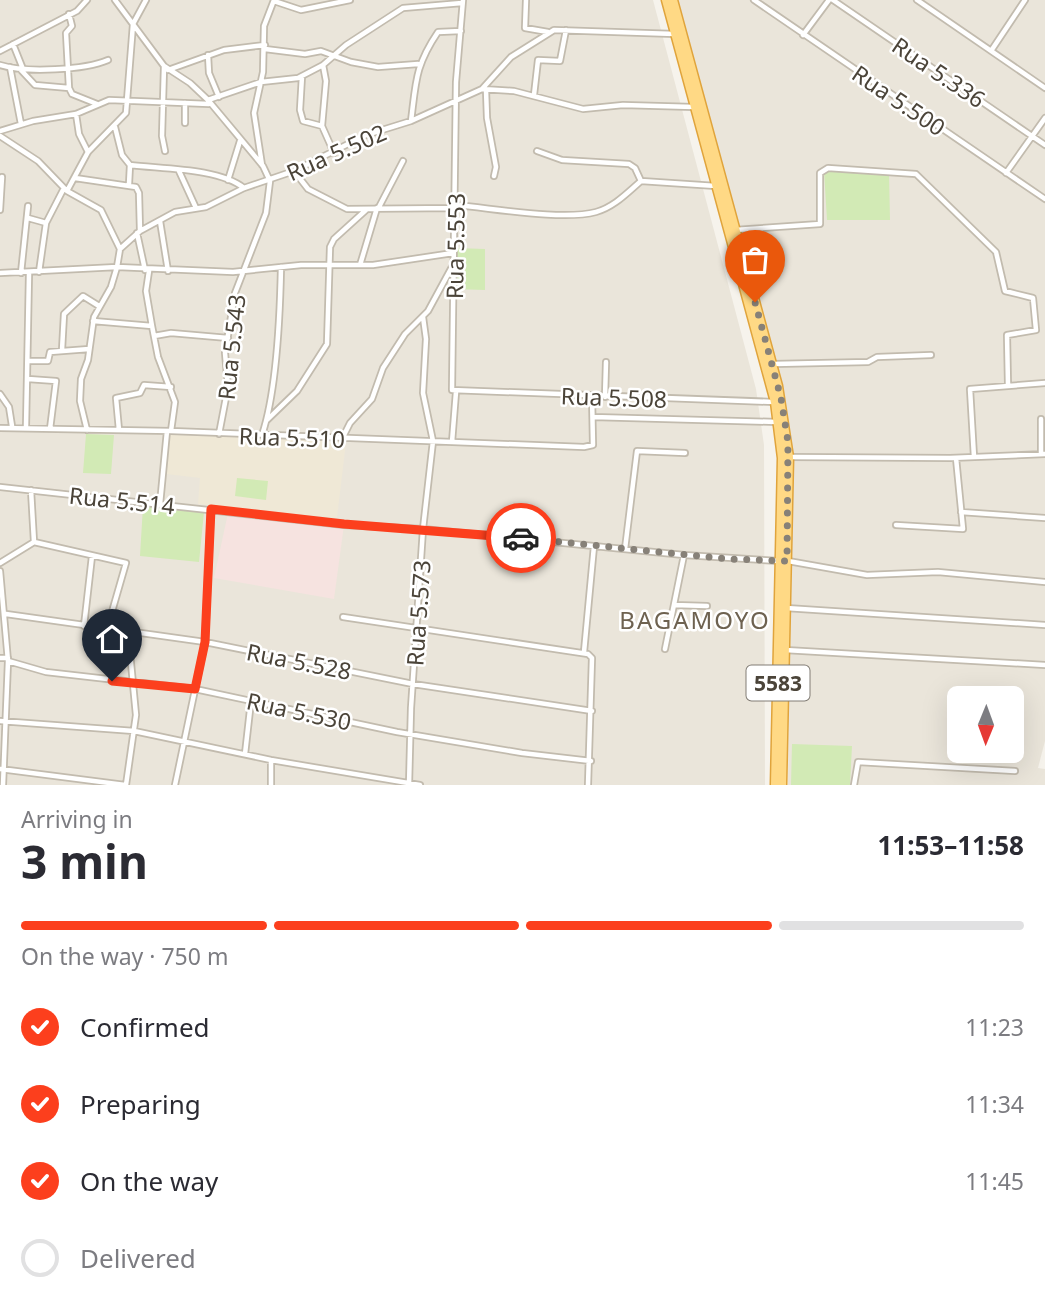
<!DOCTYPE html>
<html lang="en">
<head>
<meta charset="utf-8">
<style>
	body { margin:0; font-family:"Noto Sans",sans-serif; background:#f7f7f7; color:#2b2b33; height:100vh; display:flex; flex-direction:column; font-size:26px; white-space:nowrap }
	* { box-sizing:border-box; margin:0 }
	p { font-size:23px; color:#7c7c81 }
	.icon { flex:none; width:38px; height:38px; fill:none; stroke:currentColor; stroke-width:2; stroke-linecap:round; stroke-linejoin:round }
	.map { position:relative; height:785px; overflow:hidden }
	.details { display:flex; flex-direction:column; background:#fff; flex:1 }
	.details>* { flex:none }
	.needle { width:46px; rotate:181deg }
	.buttons { position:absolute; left:947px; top:686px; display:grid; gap:14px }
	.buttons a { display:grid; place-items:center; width:77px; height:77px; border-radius:10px; background:#fff; box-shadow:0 7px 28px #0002; font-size:35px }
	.pin { position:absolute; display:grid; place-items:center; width:60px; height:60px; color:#fff; margin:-72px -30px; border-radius:50% 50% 50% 0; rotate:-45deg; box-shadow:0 0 7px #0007 }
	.pin .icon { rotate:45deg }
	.courier { position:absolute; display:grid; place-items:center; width:70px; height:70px; margin:-35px; border:5px solid #fc3f1d; border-radius:50%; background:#fff; color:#222; box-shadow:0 2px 9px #0007 }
	.headline em { font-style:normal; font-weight:700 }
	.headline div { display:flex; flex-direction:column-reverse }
	.headline { display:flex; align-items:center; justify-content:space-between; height:119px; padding:0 21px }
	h1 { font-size:46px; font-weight:700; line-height:52px }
	.bar { display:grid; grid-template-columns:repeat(4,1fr); gap:10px 7px; align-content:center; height:84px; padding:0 21px }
	.bar i { height:9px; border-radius:5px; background:#e1e1e2 }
	.bar .selected { background:#fc3f1d }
	.bar p { grid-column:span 4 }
	ol { padding:0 21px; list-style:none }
	li { display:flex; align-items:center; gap:21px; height:77px }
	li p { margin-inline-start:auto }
	li .icon { padding:7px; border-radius:50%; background:#fc3f1d; color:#fff; stroke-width:4 }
	li:last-child { color:#7c7c81 }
	li i { width:38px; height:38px; border:4px solid #e1e1e2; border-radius:50% }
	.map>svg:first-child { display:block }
	.residential { fill:#eae5da; fill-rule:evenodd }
	.education { fill:#efe8d6 }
	.medical { fill:#f6e3e0 }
	.green { fill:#d2eab5 }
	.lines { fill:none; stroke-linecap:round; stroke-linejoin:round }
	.minor-casing { stroke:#c2bbae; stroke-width:8 }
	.trunk-casing { stroke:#e0a43c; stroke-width:11 }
	.minor { stroke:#fff; stroke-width:4.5 }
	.trunk { stroke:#ffd985; stroke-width:8 }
	.done { stroke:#878178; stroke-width:7; stroke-dasharray:0 12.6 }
	.route { stroke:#fc3f1d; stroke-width:9 }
	.labels { text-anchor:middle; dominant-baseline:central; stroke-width:5; stroke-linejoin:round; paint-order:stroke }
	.shield { fill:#fff; stroke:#817c74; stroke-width:2 }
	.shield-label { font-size:21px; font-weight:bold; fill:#4b4439 }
	.street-label { font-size:23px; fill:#4b4439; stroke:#fff }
	.neighbourhood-label { font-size:24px; letter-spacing:2px; fill:#6e6250; stroke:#fff }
</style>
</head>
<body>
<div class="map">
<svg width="1045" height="785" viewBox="0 0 1045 785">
	<rect width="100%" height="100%" fill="#f6f3ec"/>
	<path class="residential" d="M0,0H653L756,389L764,445L765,785H0Z
		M674,0H1045V741L1038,768L1045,769V785H788L791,449ZM959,698H1012V751H959Z"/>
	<path class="education" d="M169,432L346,442L337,518L198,504L200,478L166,474Z"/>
	<path class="medical" d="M228,513L344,525L334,599L214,578Z"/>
	<path class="green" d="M824,171L889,172L890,220H827Z
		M456,248L485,249V290L454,289Z
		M86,434L114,435L111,474L83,473Z
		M237,478L268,481L266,500L235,496Z
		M143,506L204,512L199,562L140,556Z
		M792,744L852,746L850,785H791Z"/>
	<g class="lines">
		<defs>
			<path id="minor" d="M115,0L164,66L190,83L208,100L263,166L270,181L266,213L235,293L225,353L228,387L219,434
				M463,0L456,82L452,390L774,402
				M526,0L525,28L548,32
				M754,0L1045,199
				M833,0L1045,145
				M917,0L1045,88
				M274,1L301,10L350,0
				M69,14L72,26L66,33L69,88L72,94L97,104
				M803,35L829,0
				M13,44L23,69
				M265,49L305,54L321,51L351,62L378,67L418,64
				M0,51L77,11L87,0
				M991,51L1025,0
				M208,55L209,73L219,97
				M0,65C26,73 85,70 108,60
				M323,65L326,81L322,126L334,153
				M10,67L21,124
				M164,67L162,136L165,151
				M20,69L35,85L69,88
				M168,70L224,50L265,45
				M302,76L300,110L303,121L322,126
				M482,89L514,91L583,109L623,105L694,107
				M486,90L487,118L496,167L494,176
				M534,95L538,60L560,61L566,30
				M208,100L261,82L298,78L323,65L346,45L403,8L462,3
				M185,103V123
				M76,114L79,134L88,152
				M411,121C416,82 415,66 438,32L461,31
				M115,127L122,155L130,165C162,169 219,168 244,188
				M0,131L33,121L76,114L109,100L209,104
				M0,136L38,161L67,191L101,210L120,249
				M537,151L562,160L629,164L635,168L641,181
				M262,165L254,113L263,72L264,26L274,0
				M179,171L196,208
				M294,171L308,189L347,209L455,208
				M1006,173L1045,118
				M75,178L136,187L139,193L140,231
				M228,180L240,141
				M129,184L130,165
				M67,191L88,152L126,113L133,24L146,0
				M455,205C492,208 562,221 596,212C614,207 627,193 641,181L716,186
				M379,207L403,161
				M0,210L2,177
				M28,218L46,223
				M160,221L168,271
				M735,230L820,224V173L828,168L916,174L996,252L1005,291L1033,298L1036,330L1007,335L1008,385
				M137,233L145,270
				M360,265L377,208
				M149,271L146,291L152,326L158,357L175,402L171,431
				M39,272L46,223L64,188
				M0,273L117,267L120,249L140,231L175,212L206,207L244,188L294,171L366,135L411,121L482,89L511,57L554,30L675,34
				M21,273L28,206
				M93,321L152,326
				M154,336L171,333L228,338
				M62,350L64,314L83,296L99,306
				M29,361H48L50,352L89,349
				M773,364L868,362L877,357L931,355
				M28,379L56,381L50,429
				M0,394L9,407L12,426
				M605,397L606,362
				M593,417L777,422
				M267,420L297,391L327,344L330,247L334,239L366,210
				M26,427L29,274
				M0,428L171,431L584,447L593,445L592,396
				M87,430L80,401L81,379L88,360L94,317L111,287L117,267L233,272L301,265H373L453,253
				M119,430L116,398L140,393L144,385L171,387
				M262,435C277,390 280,316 281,267
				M342,439L350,423L372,399L383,368L405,334L428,311L453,265
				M452,442L456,392
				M1041,454V419
				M790,457L950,458L1045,454
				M974,457L970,389L1045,383
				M0,487L344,525L423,529L684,555L779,561
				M31,490L34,542
				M160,504L167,431
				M961,512L1045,518
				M896,525L963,529L956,458
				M34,542L126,563L107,629
				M625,549L637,451L685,453
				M788,561L867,575L938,572L1045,582
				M0,563L34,542
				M0,571L8,661L3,785
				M674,605L707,606
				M786,608L1045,625
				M6,614L205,642L413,684L592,711
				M343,617L588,654L592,658L588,785
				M84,626L92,556
				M665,649L684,555
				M785,650L1045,665
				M584,652L594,546
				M0,658H8
				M8,661L46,672L195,689L397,732L522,753L591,761
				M0,721L134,731L271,760L420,785
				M245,754L251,701
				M271,760V785
				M0,769L125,785
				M126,785L136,715L128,632
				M175,785L205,642L211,509
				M409,785L411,708L423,529L433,441L423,393L426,339L423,317
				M854,785L858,762L1015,771"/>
			<path id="trunk" d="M666,0L775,402L782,458L775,785
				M673,0L778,386L789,457L782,785"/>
		</defs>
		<use href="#minor" class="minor-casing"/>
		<use href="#trunk" class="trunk-casing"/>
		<use href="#minor" class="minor"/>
		<use href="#trunk" class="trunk"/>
	</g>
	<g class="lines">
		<path class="done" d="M521,538L729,559L787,561L788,442L781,398L755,302"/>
		<path class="route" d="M112,681L195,689L205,642L211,509L344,524L521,538"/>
	</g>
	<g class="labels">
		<rect class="shield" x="746.5" y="665.5" width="63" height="35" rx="5"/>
		<g class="shield-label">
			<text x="778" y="683">5583</text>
		</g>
		<g class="street-label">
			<text transform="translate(939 72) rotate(34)">Rua 5.336</text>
			<text transform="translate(899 100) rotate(34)">Rua 5.500</text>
			<text transform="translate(336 152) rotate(-24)">Rua 5.502</text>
			<text transform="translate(455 246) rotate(-89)">Rua 5.553</text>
			<text transform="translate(231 347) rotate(-84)">Rua 5.543</text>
			<text transform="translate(614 397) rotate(2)">Rua 5.508</text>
			<text transform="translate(292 437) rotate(2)">Rua 5.510</text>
			<text transform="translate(122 500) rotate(6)">Rua 5.514</text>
			<text transform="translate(418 613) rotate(-86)">Rua 5.573</text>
			<text transform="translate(299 661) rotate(11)">Rua 5.528</text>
			<text transform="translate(299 711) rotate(12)">Rua 5.530</text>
		</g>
		<g class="neighbourhood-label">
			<text x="695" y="619">BAGAMOYO</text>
		</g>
	</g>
</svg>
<div class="buttons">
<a><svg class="needle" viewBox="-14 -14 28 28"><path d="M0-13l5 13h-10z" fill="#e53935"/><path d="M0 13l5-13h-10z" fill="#7c7c81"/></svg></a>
</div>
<div class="pin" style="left:755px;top:302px;background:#ea580c"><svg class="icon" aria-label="bag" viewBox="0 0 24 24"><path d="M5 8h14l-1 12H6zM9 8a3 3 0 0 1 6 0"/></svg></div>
<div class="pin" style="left:112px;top:681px;background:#1f2937"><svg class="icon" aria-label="home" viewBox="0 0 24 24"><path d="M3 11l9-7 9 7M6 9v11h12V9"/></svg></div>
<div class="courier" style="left:521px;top:538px"><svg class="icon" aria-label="car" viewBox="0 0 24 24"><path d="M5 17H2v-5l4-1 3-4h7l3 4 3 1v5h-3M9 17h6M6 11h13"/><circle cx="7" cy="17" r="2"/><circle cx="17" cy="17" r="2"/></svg></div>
</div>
<section class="details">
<div class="headline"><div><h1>3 min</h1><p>Arriving in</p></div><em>11:53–11:58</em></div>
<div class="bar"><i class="selected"></i><i class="selected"></i><i class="selected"></i><i></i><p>On the way · 750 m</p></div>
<ol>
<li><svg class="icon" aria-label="check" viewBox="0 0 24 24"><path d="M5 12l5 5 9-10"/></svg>Confirmed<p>11:23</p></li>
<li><svg class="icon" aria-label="check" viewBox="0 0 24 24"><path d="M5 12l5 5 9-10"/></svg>Preparing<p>11:34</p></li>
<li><svg class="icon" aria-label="check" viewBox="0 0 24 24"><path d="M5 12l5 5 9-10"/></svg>On the way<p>11:45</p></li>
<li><i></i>Delivered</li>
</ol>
</section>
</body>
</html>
